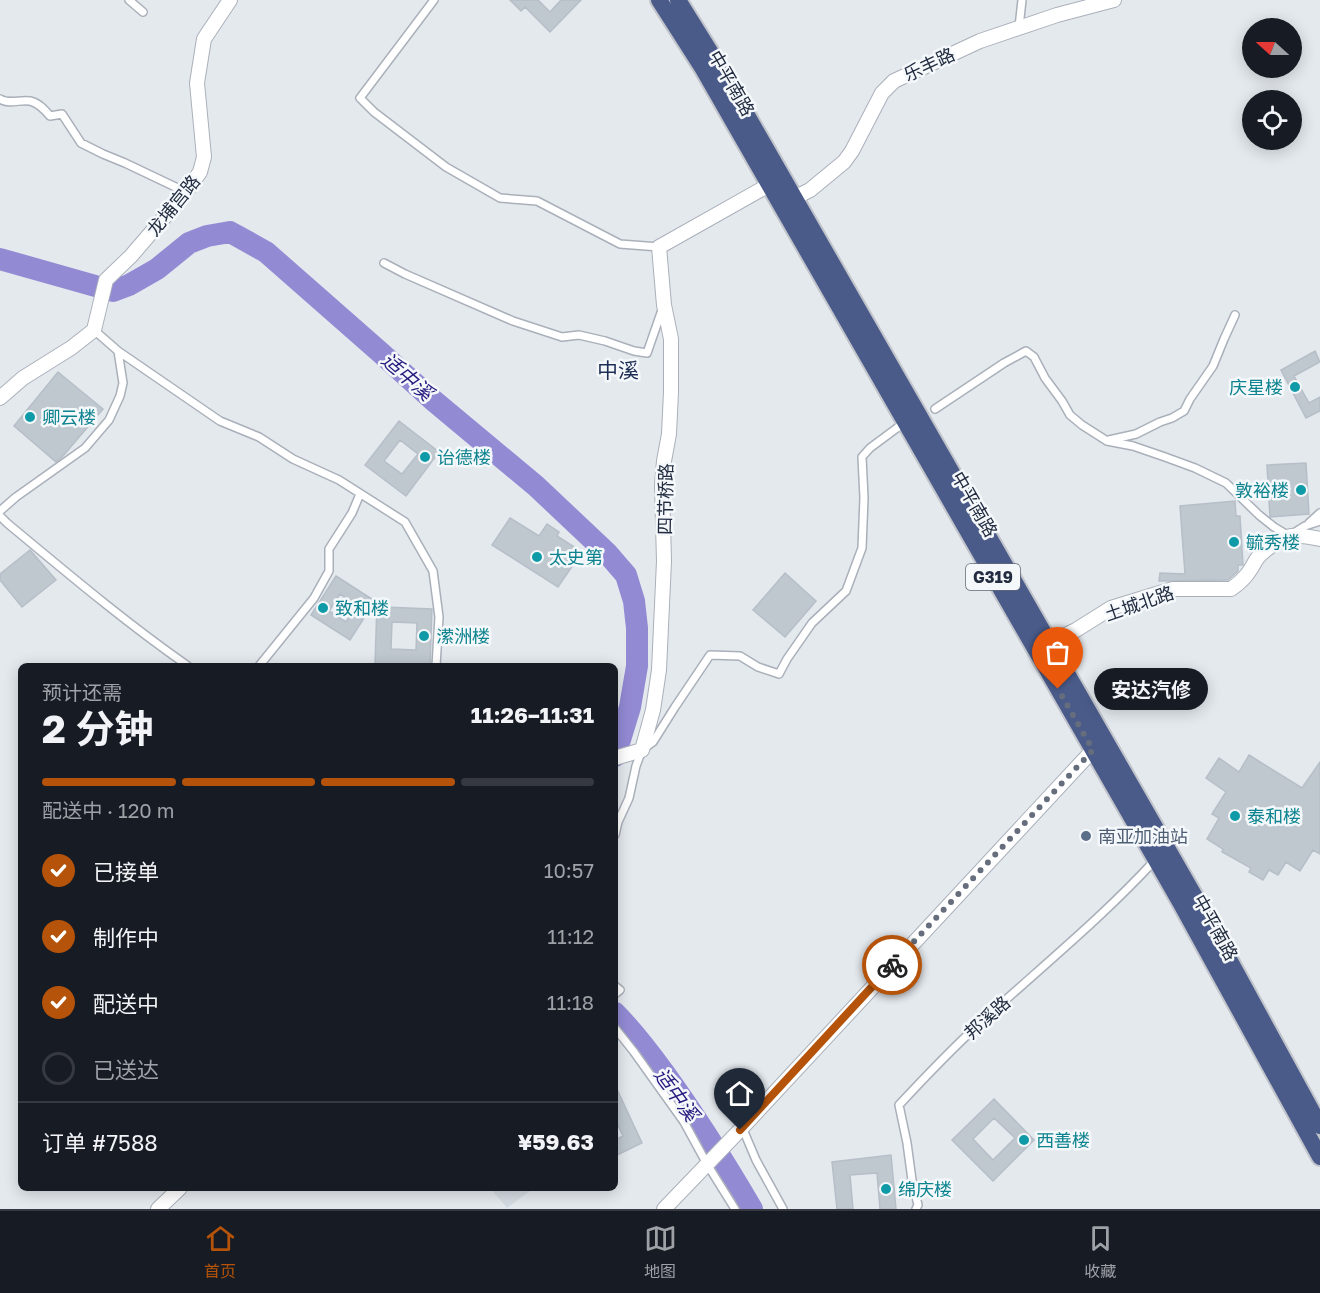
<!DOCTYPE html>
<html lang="zh">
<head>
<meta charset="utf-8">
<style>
	body { margin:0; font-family:"Golos Text","Noto Sans SC",sans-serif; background:#20242c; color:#f1f3f6; height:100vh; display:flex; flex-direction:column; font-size:22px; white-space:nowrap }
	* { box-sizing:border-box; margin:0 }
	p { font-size:20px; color:#9ea1a6 }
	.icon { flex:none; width:33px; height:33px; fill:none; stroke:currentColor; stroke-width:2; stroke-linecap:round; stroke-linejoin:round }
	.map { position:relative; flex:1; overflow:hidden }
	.sheet { position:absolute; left:18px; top:663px; width:600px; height:528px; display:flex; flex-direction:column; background:#171b24; border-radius:9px; box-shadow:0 3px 15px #0003 }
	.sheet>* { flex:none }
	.needle { width:39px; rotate:291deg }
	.tools { position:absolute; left:1242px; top:18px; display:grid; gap:12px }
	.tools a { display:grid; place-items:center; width:60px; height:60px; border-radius:50%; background:#171b24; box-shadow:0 3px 15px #0003; font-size:30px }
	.pin { position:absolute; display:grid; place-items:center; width:51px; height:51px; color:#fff; margin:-62px -26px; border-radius:50% 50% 50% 0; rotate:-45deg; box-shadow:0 0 6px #0007 }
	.pin .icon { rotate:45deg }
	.courier { position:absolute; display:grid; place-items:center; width:60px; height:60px; margin:-30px; border:4px solid #b45309; border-radius:50%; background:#fff; color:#222; box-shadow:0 2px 8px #0007 }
	.bubble { position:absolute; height:42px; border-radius:21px; background:#171b24; box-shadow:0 3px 15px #0003; font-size:20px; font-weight:700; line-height:42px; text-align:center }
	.summary em { font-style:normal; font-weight:700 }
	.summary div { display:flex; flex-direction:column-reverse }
	.summary { display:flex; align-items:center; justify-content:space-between; height:102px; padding:0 24px }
	h1 { font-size:39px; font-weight:700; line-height:45px }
	.bar { display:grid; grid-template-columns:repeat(4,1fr); gap:9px 6px; align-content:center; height:72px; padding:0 24px }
	.bar i { height:8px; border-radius:4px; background:#363941 }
	.bar .selected { background:#b45309 }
	.bar p { grid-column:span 4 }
	.line { display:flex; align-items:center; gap:15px; padding:0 24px; border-top:2px solid #363941 }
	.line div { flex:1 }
	ol { padding:0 24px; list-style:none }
	li { display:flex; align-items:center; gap:18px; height:66px }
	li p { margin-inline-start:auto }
	li .icon { padding:6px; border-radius:50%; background:#b45309; color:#fff; stroke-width:4 }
	li:last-child { color:#9ea1a6 }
	li i { width:33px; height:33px; border:3px solid #363941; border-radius:50% }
	.tab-bar { display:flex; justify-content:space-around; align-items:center; height:84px; border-top:2px solid #363941; background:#171b24; font-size:16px; color:#9ea1a6 }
	.tab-bar a { display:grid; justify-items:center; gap:3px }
	.tab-bar .selected { color:#b45309 }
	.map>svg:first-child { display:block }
	.built { fill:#d5dbe2 }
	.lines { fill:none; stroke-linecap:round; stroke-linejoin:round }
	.river { stroke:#938ad4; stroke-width:22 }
	.building { fill:#bfc7cf; stroke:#b6bec8; stroke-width:1.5; fill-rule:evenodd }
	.service-casing { stroke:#aab0ba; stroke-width:10 }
	.minor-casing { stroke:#aab0ba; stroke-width:16 }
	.trunk-casing { stroke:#c1c4ca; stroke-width:20 }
	.service { stroke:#fff; stroke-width:7 }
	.minor { stroke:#fff; stroke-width:14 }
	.trunk { stroke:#4a5b8a; stroke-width:16 }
	.done { stroke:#666e7d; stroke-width:6; stroke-dasharray:0 10.8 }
	.route { stroke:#b45309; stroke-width:8 }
	.culture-dot { fill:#0f9aa8; stroke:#f5f8fa; stroke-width:2 }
	.service-dot { fill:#5c6f8a; stroke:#f5f8fa; stroke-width:2 }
	.labels { text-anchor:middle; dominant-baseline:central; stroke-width:5; stroke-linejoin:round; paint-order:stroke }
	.shield { fill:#f5f8fa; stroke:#616978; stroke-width:1.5 }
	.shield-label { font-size:16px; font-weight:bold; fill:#222c40 }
	.street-label { font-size:18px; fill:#222c40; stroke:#f5f8fa }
	.culture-label { font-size:18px; fill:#0d838f; stroke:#f5f8fa; text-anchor:start }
	.service-label { font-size:18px; fill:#4e5e75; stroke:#f5f8fa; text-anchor:start }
	.water-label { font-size:20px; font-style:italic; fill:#261a7f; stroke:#f5f8fa }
	.quarter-label { font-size:21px; fill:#1d2d54; stroke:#f5f8fa }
</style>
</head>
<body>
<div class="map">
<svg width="1320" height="1209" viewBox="0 0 1320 1209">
	<rect width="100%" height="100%" fill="#e4e9ee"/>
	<path class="built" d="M490,1188H534L507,1208Z"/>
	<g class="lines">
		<path class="river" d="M0,259L113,291L129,285L157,269L189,243L207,236L230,232L266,252L381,353L434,401L536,486L607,553L626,575L634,601L637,628V666L630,707L615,756
			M615,1013C634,1032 649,1052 665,1074C696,1117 725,1163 752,1209"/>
	</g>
	<path class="building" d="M510,0H538L550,12L561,0H581L550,32L525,7L521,11Z
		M1315,351L1320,362L1294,376L1309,403L1320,397V411L1306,418L1281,370Z
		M58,372L103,409L63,456L56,462L14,426Z
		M399,421L439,452L406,496L365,465ZM400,440L418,454L402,474L384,461Z
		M1306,463L1309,514L1270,517L1267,465Z
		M1235,501L1236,516H1240L1243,565H1238V571L1236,573L1228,580L1159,581L1160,573L1185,574L1180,506Z
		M510,518L539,536L547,524L559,532L557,536L582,552L558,587L492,545Z
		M30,550L56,580L22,607L0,580V574Z
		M785,573L816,601L785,637L753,610Z
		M336,576L375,601L350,640L311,615ZM340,594L357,605L346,622L329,611Z
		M377,603L384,607L432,609L430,666L375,665ZM392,622L417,623L416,650L391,649Z
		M1249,755L1302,788L1320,762V854L1313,850L1300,871L1286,862L1278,875L1269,870L1263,880L1249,872L1251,868L1222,852L1223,849L1207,839L1219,818L1212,814L1226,792L1206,778L1219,758L1239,772Z
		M615,1085L642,1143L615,1156V1140L623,1136L615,1119Z
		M994,1099L1034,1140L993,1181L952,1140ZM994,1118L1015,1138L993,1160L973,1139Z
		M891,1155L896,1209H880L877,1173L850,1175L853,1209H837L832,1162Z"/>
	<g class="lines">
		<defs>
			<path id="service" d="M129,0L143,12
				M434,0L360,98L374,112L446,167L500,198L537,201L620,244L659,247
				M1019,27L1022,0
				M0,99C10,105 20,99 30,101C39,103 45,110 50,116L62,114L81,143L103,154L125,163L186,192
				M384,263L405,274L513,321L562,337L579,335L605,341L634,351L647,353L662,310
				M94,330L118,351L220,421L259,437L293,459L339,480L405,522L433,571L439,617L436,666
				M935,409L1004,363L1026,351L1034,357L1045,378L1062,401L1070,415L1082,425L1107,441L1133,446L1165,457L1195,468L1226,483L1259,515L1274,527L1289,536L1305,526L1320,521
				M1109,440L1136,434L1160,422L1172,418L1184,411L1190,399L1213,366L1224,339L1235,315
				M0,511L16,497L85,448L109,420L120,396L123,383L118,351
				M0,516L7,523C66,572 125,622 188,666
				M1309,523L1320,513
				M259,666L314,598L329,571V549L352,513L360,494
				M615,835L618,822L629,798L636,766L642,750L653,742L675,707L710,655L740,656L758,667L779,674L787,659L812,623L846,591L862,548L864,498L862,457L870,448L905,422
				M615,986L620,990L615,994
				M615,1028L634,1052L684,1122L707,1164L735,1209
				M742,1127L756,1160L783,1209
				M916,1209L918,1205L912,1180L907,1143L899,1105C925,1077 952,1049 980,1023C1039,969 1102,918 1156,859"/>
			<path id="minor" d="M794,198L810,190L844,162L852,151L882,93L894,81L980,41L1057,15L1114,0
				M0,398L23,378L71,348L94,330L106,280L131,256L186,192L200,172L204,157L197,83L204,39L230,0
				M1049,643L1076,630L1111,608L1173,589H1231C1244,580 1249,573 1256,560C1261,552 1282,537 1291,536C1300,535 1311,537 1320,539
				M615,758L642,750L653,710L659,670L664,561L662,485L664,461L669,434L671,392V339L664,305L659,247L769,185
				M158,1209L180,1188
				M664,1209L740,1130L1093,750"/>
			<path id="trunk" d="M659,0L703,69L1180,902L1320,1157
				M678,0L716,61L1194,895L1320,1126"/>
		</defs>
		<use href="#service" class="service-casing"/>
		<use href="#minor" class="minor-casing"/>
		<use href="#trunk" class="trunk-casing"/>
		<use href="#service" class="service"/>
		<use href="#minor" class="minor"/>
		<use href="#trunk" class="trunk"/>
	</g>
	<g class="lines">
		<path class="done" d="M892,965L1093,750L1058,689"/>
		<path class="route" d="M740,1130L892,965"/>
	</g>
	<g class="culture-dot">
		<circle cx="1295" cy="387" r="6"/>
		<circle cx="30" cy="417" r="6"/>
		<circle cx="425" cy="457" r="6"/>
		<circle cx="1301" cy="490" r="6"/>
		<circle cx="1234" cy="542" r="6"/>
		<circle cx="537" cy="557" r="6"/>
		<circle cx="323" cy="608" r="6"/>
		<circle cx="424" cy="636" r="6"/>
		<circle cx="1235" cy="816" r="6"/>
		<circle cx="1024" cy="1140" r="6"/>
		<circle cx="886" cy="1189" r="6"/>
	</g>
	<circle class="service-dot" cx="1086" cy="836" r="6"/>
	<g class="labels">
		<rect class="shield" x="966" y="564" width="54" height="26" rx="4.5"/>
		<g class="shield-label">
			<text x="993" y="577">G319</text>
		</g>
		<g class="street-label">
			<text transform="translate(929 64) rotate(-25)">乐丰路</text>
			<text transform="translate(732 83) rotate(60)">中平南路</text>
			<text transform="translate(173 205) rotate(-51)">龙埔宫路</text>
			<text transform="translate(665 499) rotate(-89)">四节桥路</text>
			<text transform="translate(975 504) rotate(60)">中平南路</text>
			<text transform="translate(1139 603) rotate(-19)">土城北路</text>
			<text transform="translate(1216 927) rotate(61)">中平南路</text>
			<text transform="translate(987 1017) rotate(-42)">邦溪路</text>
		</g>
		<g class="culture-label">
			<text x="1283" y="387" text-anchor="end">庆星楼</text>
			<text x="42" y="417">卿云楼</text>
			<text x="437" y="457">诒德楼</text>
			<text x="1289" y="490" text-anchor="end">敦裕楼</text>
			<text x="1246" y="542">毓秀楼</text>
			<text x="549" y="557">太史第</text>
			<text x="335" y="608">致和楼</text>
			<text x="436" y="636">潆洲楼</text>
			<text x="1247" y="816">泰和楼</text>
			<text x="1036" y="1140">西善楼</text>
			<text x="898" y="1189">绵庆楼</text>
		</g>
		<g class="service-label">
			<text x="1098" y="836">南亚加油站</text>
		</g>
		<g class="water-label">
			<text transform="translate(408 376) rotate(41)">适中溪</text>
			<text transform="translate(677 1094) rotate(54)">适中溪</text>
		</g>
		<g class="quarter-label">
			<text x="618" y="370">中溪</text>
		</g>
	</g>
</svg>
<div class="tools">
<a><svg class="needle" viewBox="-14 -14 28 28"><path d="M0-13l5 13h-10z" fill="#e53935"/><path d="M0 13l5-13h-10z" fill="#9ea1a6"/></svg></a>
<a><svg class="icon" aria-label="locate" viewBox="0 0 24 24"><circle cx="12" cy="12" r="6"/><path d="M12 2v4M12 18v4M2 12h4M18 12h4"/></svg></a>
</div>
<div class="pin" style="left:1058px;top:689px;background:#ea580c"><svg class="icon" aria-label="bag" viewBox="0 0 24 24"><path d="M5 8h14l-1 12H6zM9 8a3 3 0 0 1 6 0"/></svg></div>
<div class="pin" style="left:740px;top:1130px;background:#1f2937"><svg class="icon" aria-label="home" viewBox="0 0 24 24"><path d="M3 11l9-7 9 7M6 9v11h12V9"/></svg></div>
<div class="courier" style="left:892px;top:965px"><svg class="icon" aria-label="bike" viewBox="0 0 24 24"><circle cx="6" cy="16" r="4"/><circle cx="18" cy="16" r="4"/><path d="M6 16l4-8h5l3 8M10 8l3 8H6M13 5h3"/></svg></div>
<div class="bubble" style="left:1094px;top:668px;width:114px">安达汽修</div>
<section class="sheet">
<div class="summary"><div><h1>2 分钟</h1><p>预计还需</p></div><em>11:26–11:31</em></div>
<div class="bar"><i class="selected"></i><i class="selected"></i><i class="selected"></i><i></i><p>配送中 · 120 m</p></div>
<ol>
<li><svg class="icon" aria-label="check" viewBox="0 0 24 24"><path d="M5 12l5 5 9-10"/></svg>已接单<p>10:57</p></li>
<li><svg class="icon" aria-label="check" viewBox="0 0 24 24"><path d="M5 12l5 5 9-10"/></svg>制作中<p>11:12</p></li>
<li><svg class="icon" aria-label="check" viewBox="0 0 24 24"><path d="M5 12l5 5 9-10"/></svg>配送中<p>11:18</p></li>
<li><i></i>已送达</li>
</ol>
<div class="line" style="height:78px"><div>订单 #7588</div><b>¥59.63</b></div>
</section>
</div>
<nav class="tab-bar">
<a class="selected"><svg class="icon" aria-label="home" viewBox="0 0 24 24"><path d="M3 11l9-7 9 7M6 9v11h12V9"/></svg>首页</a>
<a><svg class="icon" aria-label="map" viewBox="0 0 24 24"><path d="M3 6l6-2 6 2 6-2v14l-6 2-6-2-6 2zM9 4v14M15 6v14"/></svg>地图</a>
<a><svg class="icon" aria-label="saved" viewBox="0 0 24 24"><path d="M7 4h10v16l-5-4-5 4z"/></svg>收藏</a>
</nav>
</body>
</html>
